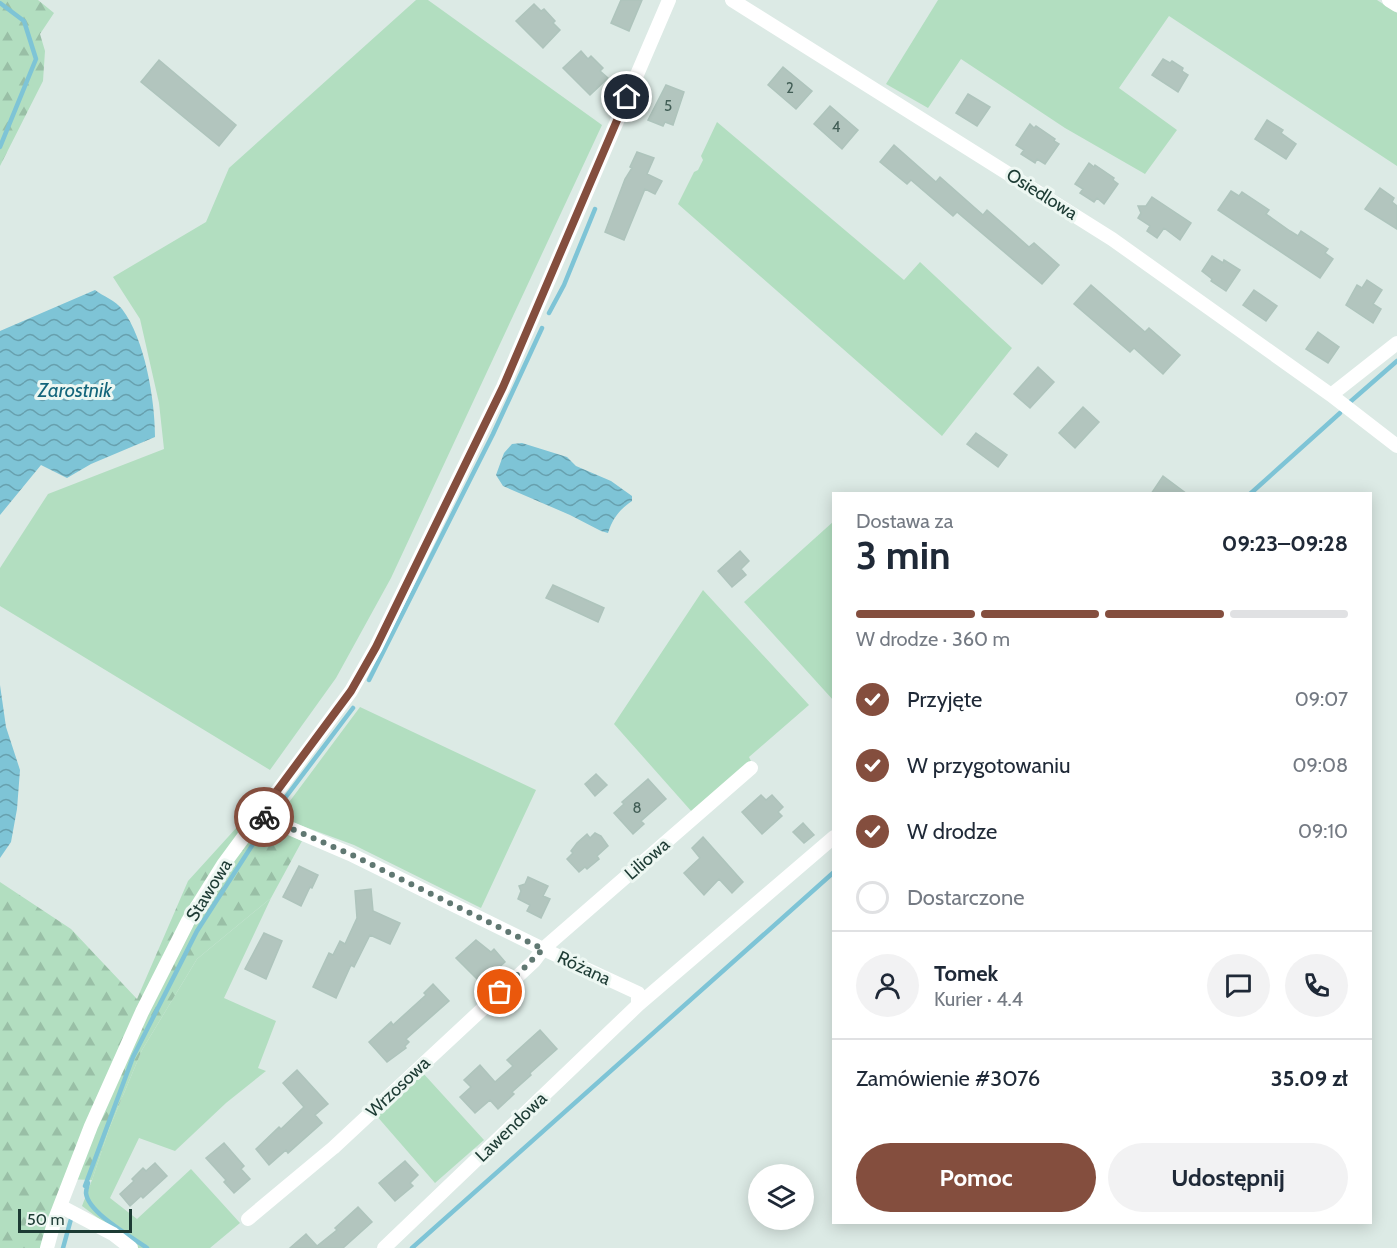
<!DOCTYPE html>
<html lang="pl">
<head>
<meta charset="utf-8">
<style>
	body { margin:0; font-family:Cabin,sans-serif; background:#f2f2f3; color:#1f2937; height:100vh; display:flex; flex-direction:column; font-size:22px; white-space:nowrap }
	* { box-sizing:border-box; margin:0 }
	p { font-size:20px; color:#747a83 }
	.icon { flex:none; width:33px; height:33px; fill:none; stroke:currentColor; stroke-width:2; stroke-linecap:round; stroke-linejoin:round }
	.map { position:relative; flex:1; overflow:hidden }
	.panel { position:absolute; left:832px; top:492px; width:540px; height:732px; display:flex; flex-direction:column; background:#fff; border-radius:0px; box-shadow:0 3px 15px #0003 }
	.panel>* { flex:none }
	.fabs { position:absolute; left:748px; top:1164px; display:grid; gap:12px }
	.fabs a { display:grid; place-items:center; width:66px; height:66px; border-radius:50%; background:#fff; box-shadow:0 3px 15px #0003; font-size:30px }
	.scale { position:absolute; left:18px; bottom:15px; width:114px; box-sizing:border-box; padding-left:6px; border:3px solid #1d3b34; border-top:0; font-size:16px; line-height:21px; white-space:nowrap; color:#1d3b34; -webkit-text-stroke:4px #edf7f2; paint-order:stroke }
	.pin { position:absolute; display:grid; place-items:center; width:51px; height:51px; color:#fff; margin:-26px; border:3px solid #fff; border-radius:50%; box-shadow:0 2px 6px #0007 }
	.courier { position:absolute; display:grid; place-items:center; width:60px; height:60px; margin:-30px; border:4px solid #844e3e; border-radius:50%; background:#fff; color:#222; box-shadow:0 2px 8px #0007 }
	.summary em { font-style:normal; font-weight:800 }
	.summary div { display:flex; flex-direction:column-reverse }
	.summary { display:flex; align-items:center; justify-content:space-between; height:102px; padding:0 24px }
	h1 { font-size:39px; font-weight:800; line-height:45px }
	.bar { display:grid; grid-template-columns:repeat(4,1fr); gap:9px 6px; align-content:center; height:72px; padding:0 24px }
	.bar i { height:8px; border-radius:4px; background:#e0e1e3 }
	.bar .active { background:#844e3e }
	.bar p { grid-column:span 4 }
	.line { display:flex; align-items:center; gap:15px; padding:0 24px; border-top:2px solid #e0e1e3 }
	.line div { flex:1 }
	.round { display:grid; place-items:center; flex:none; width:63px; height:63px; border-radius:32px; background:#f2f2f3 }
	ol { padding:0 24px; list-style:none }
	li { display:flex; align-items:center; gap:18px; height:66px }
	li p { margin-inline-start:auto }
	li .icon { padding:6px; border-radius:50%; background:#844e3e; color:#fff; stroke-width:4 }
	li:last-child { color:#747a83 }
	li i { width:33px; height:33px; border:3px solid #e0e1e3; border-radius:50% }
	.cta { display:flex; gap:12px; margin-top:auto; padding:12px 24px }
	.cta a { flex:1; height:69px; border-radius:36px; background:#844e3e; color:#fff; font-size:24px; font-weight:800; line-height:69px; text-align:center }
	.cta a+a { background:#f2f2f3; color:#1f2937 }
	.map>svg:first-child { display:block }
	.grass { fill:#b2dec0 }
	.forest { fill:url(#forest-firs) }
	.water { fill:url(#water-waves) }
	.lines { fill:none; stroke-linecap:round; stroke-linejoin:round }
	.stream { stroke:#7ec4d6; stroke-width:4.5 }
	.building { fill:#b2c5be; stroke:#aec4bc; stroke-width:1.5 }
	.street { stroke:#fff; stroke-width:14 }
	.done { stroke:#607872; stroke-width:6; stroke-dasharray:0 10.8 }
	.route { stroke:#844e3e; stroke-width:8 }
	.labels { text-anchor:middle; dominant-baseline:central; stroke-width:6; stroke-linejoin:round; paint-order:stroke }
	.number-label { font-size:15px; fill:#425e56 }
	.street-label { font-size:18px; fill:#1d3b34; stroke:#edf7f2 }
	.water-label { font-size:20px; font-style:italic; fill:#13657b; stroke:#edf7f2 }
</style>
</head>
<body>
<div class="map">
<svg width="1397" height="1248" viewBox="0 0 1397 1248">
	<defs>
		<pattern id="forest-firs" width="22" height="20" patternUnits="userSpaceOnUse" patternTransform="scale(1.5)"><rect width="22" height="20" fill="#b2dec0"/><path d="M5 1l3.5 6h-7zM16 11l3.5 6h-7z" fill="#99bfa6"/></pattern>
		<pattern id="water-waves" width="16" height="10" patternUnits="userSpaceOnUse" patternTransform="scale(1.5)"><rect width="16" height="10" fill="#7ec4d6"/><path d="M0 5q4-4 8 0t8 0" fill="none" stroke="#67a0ae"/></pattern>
	</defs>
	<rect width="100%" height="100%" fill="#dceae5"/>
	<path class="grass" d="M416,0H428L602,125L391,578L336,678L270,770L0,606V568L48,494L164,449L159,403L140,319L113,277L206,222L229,168Z
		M938,0H1377L1397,13V166L1169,16L1119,88L1177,130L1145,174L1065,128L961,59L928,108L886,84Z
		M717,122L904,280L920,262L1012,348L942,436L678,204L694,172L698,170L703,160L701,156Z
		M834,521V701L744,602Z
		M703,590L809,705L749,757L751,761L692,812L614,724Z
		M360,707L536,790L481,908L354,845L278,817Z
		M271,898L224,998L276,1021L258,1068L266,1071L226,1103L175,1151L139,1138L110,1198L137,1219L191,1169L240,1223L210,1248H138L82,1206L92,1180L109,1129L142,1050L197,959Z
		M422,1072L484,1140L435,1183L375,1114Z"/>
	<path class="forest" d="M0,0H38L54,13L40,34L45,51L43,81L0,166Z
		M248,815L302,841L271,898L197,959L142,1050L109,1129L92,1180L64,1179L42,1248H0V882L71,929L137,999L188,881Z"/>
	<path class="water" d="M95,290C103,296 116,301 122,309C145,339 155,400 155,437L91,464L67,478L41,465L0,515V331Z
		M522,443L567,457L576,466L611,481L632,496V501C619,510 613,518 608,533L601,531L570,515L503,486L496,475L504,453L512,444Z
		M0,685L6,727L20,770L17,809L11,842L0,858Z"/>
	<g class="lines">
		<path class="stream" d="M0,3L24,21L36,59L0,147
			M549,313L564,285L595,209
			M1350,402L1397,361
			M1250,494L1340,413
			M369,680L493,434L542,328
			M273,814L353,708
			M88,1183C87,1187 86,1190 86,1193C88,1213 132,1237 147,1248
			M85,1186L133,1057L197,931L262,830
			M63,1248L71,1219
			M412,1248L834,872"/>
	</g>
	<path class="building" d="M621,0H642L629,31L611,23Z
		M534,4L541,11L544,9L555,21L553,23L560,30L543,48L516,21Z
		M581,51L588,59L591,56L603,68L600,71L608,78L590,95L563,68Z
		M1163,59L1170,63L1172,61L1183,68L1182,71L1188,75L1178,92L1152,75Z
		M159,60L236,125L219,146L141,82Z
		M783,67L812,91L796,109L768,85Z
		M666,85L684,92L673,125L665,122L663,126L648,120Z
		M968,94L990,107L977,126L956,113Z
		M830,106L858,130L842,149L814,124Z
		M1267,120L1283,130L1281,133L1296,144L1286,159L1255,139Z
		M1030,124L1034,128L1036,126L1055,139L1054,141L1059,144L1045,164L1037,159L1035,163L1021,154L1024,150L1016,145Z
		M894,145L936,182L940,177L983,215L987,210L1029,247L1034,243L1059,265L1042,284L957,212L953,216L911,180L907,184L880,162Z
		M637,152L654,158L647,174L662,181L655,194L645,189L624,240L605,232L625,179L632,168L630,167Z
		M1089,163L1094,167L1095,165L1114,178L1113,180L1118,184L1104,204L1097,198L1094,202L1080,193L1083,189L1075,184Z
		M1380,188L1394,198L1392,202L1397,206V229L1365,209Z
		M1231,191L1239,196L1242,192L1269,210L1266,214L1290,231L1298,236L1301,231L1328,249L1325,253L1333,259L1320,278L1218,210Z
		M1152,197L1191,223L1180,240L1164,228L1157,238L1147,231L1150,226L1138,218L1141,213L1138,206H1146Z
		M1212,256L1223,263L1224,260L1240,270L1226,291L1211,281L1212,279L1202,271Z
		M1367,280L1382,290L1373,304L1381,309L1373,323L1346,305L1357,285L1362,288Z
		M1091,285L1145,332L1149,328L1180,355L1163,374L1134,348L1130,352L1074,304Z
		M1254,290L1277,306L1266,321L1243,305Z
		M1318,332L1339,347L1328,363L1306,349Z
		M1038,367L1054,382L1030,408L1014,394Z
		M1083,407L1099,422L1075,448L1059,433Z
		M976,433L1007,455L998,467L967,444Z
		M1163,476L1187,494H1151Z
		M740,551L749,561L741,569L746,575L732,587L718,571Z
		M553,585L604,608L598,622L546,598Z
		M596,774L607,785L595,796L585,784Z
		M648,779L666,799L641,821L644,824L633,834L614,813L624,804L622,802Z
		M761,795L766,800L772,795L783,807L778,812L782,816L762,834L742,812Z
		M803,823L814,835L804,843L793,832Z
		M595,833L601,836L608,846L597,856L599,859L587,869L585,867L579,872L567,859L573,853L571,851L577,843L587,834L590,838Z
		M703,837L743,882L732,893L719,879L704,895L684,873L700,858L692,848Z
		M299,866L318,875L312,888L310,887L301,906L283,897Z
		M528,877L548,886L543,896L550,899L541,918L527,911L530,905L518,899L521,891L519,886L525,884Z
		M371,889L373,911L400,923L390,944L370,935L354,967L351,965L336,998L313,987L329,953L333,955L340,941L345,944L357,918L355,891Z
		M264,933L282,941L266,979L245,969Z
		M476,940L491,952L494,949L505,962L489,976L484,972L477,979L456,958Z
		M433,984L449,1001L406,1039L409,1042L405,1046L406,1048L387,1062L369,1042L391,1022L393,1025L426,995L424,993Z
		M540,1030L557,1049L530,1073L531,1075L512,1092L514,1094L498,1109L490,1100L475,1113L460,1097L471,1087L464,1080L480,1065L495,1082L513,1066L507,1060Z
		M297,1070L328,1104L315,1115L322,1123L288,1153L286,1150L269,1165L256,1149L279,1127L281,1129L304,1107L283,1083Z
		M224,1143L244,1166L241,1169L250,1179L234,1193L224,1182L226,1180L206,1158Z
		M405,1161L418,1175L410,1183L413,1186L395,1201L379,1183Z
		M155,1163L167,1176L143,1198L141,1196L130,1206L120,1194L134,1181L132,1179L143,1168L146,1171Z
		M358,1207L372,1222L343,1248H290L306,1234L317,1246L337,1230L335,1228Z"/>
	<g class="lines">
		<path class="street" d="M732,0L1112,239L1331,395L1397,446
			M1389,0L1397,5
			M1331,395L1397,343
			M259,815L350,854L543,949L638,993V1005
			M60,1206L113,1234L131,1248
			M248,1219L333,1148L534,961L543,949L751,768
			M47,1248L55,1219L91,1126L142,1012L188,921L223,865L351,691L376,647L503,387L669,0
			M384,1248L638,1005L834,837"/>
	</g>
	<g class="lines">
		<path class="done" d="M264,817L350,854L543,949L500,992"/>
		<path class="route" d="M264,817L259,815L351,691L376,647L503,387L627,97"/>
	</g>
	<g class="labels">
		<g class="number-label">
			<text x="790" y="88">2</text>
			<text x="668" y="106">5</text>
			<text x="836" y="127">4</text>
			<text x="637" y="808">8</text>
		</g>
		<g class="street-label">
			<text transform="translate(1042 194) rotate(32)">Osiedlowa</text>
			<text transform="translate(647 859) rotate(-41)">Liliowa</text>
			<text transform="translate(209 890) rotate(-58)">Stawowa</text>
			<text transform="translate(584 968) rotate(25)">Różana</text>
			<text transform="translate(398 1087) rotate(-43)">Wrzosowa</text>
			<text transform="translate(511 1127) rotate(-44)">Lawendowa</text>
		</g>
		<g class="water-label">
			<text x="75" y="390">Zarostnik</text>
		</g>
	</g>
</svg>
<div class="fabs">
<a><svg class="icon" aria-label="layers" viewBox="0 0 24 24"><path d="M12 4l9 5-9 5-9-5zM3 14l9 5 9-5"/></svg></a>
</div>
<div class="scale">50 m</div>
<div class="pin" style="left:500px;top:992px;background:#ea580c"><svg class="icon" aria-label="bag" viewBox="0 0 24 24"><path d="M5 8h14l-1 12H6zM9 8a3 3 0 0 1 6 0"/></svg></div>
<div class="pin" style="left:627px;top:97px;background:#1f2937"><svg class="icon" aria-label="home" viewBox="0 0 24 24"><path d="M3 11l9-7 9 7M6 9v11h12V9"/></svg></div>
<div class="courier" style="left:264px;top:817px"><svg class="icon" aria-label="bike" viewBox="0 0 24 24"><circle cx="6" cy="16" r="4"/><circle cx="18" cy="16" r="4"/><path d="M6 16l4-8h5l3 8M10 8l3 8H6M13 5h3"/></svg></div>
<section class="panel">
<div class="summary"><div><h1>3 min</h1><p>Dostawa za</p></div><em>09:23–09:28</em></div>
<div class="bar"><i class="active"></i><i class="active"></i><i class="active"></i><i></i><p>W drodze · 360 m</p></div>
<ol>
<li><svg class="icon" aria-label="check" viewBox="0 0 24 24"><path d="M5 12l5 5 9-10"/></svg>Przyjęte<p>09:07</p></li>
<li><svg class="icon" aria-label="check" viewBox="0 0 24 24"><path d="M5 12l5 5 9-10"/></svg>W przygotowaniu<p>09:08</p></li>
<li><svg class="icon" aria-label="check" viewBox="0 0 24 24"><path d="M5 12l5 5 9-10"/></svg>W drodze<p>09:10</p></li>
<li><i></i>Dostarczone</li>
</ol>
<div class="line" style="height:108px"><a class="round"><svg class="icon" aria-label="person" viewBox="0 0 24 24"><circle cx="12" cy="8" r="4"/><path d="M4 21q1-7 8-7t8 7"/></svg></a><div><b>Tomek</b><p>Kurier · 4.4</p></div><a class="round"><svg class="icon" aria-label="chat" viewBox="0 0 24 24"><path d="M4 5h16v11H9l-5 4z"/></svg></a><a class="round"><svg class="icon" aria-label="phone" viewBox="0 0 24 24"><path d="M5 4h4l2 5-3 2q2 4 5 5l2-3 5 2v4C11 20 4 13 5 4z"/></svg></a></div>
<div class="line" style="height:78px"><div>Zamówienie #3076</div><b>35.09 zł</b></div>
<div class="cta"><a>Pomoc</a><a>Udostępnij</a></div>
</section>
</div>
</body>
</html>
